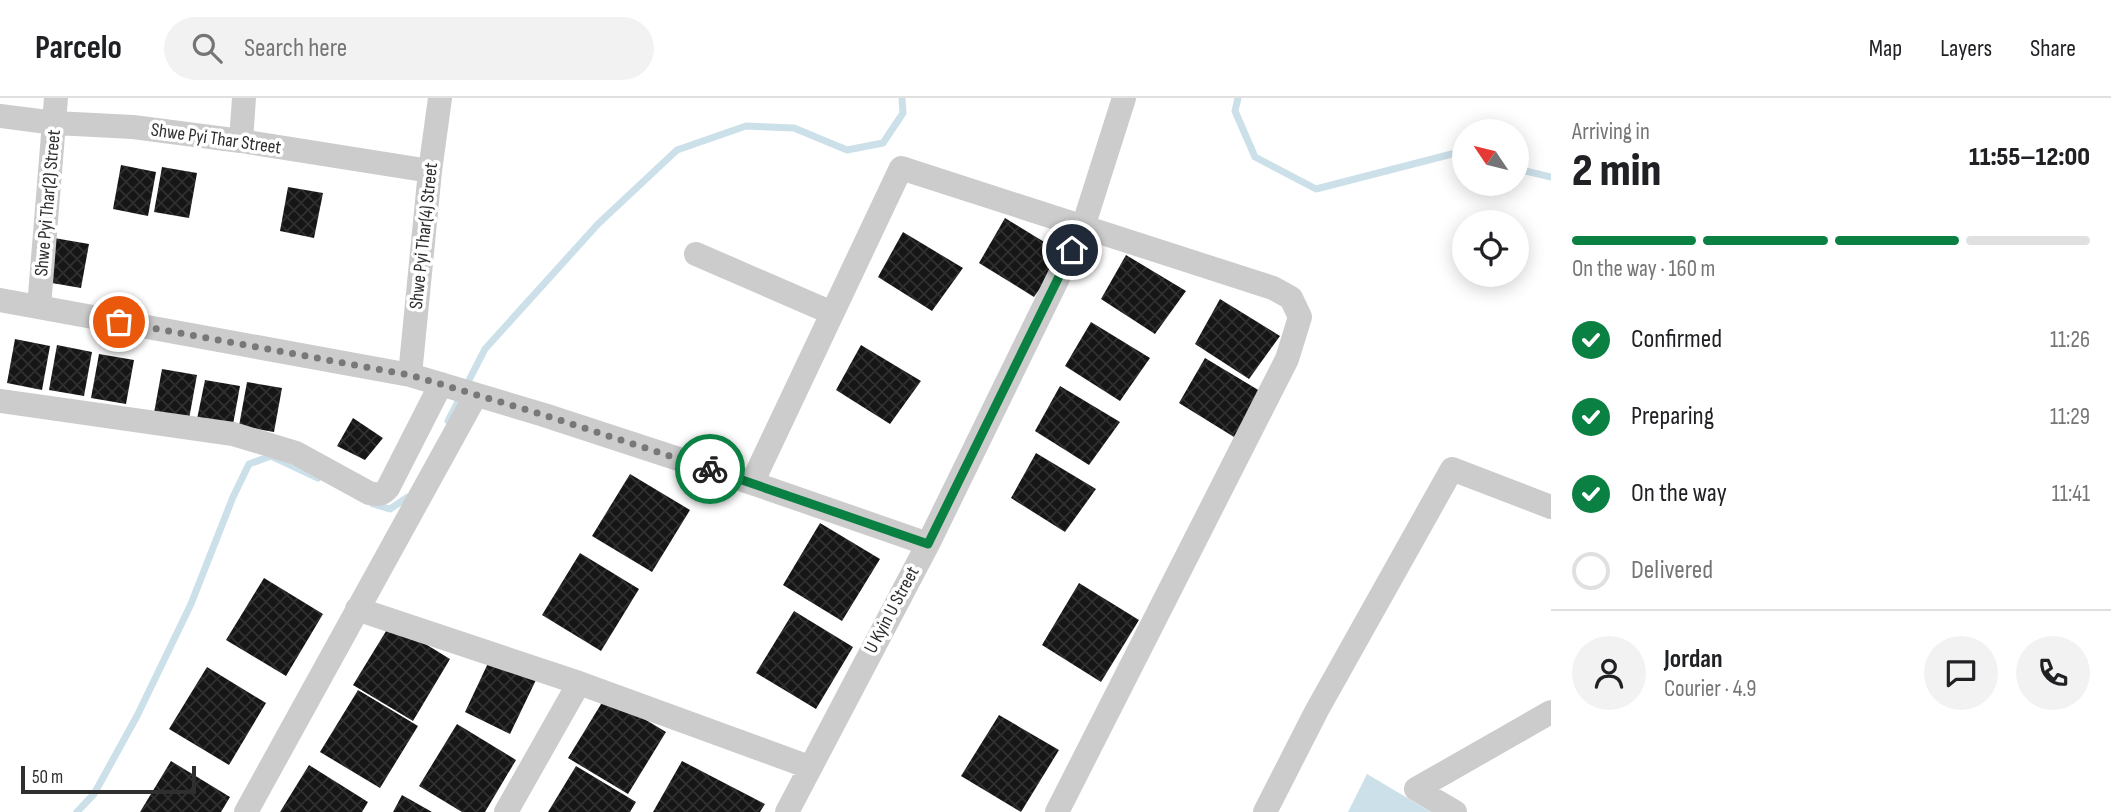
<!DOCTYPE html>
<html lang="en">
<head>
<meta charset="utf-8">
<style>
	body { margin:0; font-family:"Sofia Sans Condensed",sans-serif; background:#f2f2f2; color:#202124; height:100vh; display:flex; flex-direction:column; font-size:26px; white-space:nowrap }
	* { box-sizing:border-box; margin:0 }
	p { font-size:23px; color:#757577 }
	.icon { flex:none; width:38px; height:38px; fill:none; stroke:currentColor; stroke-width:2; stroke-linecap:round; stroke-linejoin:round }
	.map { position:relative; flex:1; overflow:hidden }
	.drawer { display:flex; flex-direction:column; background:#fff; width:560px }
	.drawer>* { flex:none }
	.needle { width:46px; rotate:305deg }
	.controls { position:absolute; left:1452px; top:21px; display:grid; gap:14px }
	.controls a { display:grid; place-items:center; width:77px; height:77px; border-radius:50%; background:#fff; box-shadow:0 4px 18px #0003; font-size:35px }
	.scale { position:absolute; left:21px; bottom:18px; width:175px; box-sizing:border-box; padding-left:7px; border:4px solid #2f2f2f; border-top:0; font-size:19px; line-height:24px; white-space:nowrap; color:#2f2f2f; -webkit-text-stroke:5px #fff; paint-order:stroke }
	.pin { position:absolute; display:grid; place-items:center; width:60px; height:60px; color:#fff; margin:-30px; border:4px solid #fff; border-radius:50%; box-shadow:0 2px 7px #0007 }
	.courier { position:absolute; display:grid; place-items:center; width:70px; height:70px; margin:-35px; border:5px solid #0b8043; border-radius:50%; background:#fff; color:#222; box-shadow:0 2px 9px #0007 }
	.overview em { font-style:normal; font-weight:800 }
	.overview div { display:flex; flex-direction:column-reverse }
	.overview { display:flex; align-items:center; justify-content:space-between; height:119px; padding:0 21px }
	h1 { font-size:46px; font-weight:800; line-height:52px }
	.bar { display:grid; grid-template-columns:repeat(4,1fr); gap:10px 7px; align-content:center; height:84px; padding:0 21px }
	.bar i { height:9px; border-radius:5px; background:#e0e0e0 }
	.bar .current { background:#0b8043 }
	.bar p { grid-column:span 4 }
	.line { display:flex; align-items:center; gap:18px; padding:0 21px; border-top:2px solid #e0e0e0 }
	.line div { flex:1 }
	.round { display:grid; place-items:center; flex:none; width:74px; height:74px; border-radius:37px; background:#f2f2f2 }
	ol { padding:0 21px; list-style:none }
	li { display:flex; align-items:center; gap:21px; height:77px }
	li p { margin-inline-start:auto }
	li .icon { padding:7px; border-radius:50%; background:#0b8043; color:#fff; stroke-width:4 }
	li:last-child { color:#757577 }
	li i { width:38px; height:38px; border:4px solid #e0e0e0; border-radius:50% }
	header { display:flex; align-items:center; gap:42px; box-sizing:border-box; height:98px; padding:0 35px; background:#fff; border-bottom:2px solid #e0e0e0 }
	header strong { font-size:33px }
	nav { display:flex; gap:38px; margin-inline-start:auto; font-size:24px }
	.search { width:490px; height:63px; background:#f2f2f2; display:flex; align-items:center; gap:18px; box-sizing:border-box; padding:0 24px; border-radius:38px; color:#757577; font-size:26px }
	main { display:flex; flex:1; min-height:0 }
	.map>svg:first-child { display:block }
	.water { fill:#cce0e9 }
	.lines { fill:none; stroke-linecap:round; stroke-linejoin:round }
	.stream { stroke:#cce0e9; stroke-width:7 }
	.building { fill:url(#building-cross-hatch) }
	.minor { stroke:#ccc; stroke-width:24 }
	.done { stroke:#787878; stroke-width:7; stroke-dasharray:0 12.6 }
	.route { stroke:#0b8043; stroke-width:9 }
	.labels { text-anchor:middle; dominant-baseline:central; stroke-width:7; stroke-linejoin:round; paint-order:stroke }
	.street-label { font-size:19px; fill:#2f2f2f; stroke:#fff }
</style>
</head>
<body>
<header>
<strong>Parcelo</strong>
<div class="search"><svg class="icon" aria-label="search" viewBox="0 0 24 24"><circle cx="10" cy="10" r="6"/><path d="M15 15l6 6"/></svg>Search here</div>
<nav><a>Map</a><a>Layers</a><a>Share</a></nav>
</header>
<main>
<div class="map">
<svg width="1551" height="714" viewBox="0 0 1551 714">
	<defs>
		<pattern id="building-cross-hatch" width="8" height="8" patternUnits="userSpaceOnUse" patternTransform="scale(1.75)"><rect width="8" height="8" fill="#161616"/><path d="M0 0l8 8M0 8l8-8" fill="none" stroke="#303030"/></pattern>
	</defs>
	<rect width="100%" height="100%" fill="#fff"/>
	<path class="water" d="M1367,676L1431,714H1348Z"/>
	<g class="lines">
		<path class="stream" d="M1238,0L1235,13L1255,59L1316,91L1452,56L1465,59
			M1517,71L1551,79
			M448,323L485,251L598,126L677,52L746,28L794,30L847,52L883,45L903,15L902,0
			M373,406L390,411L408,399
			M77,714L94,696L137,618L191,506L233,399L249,366L271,358L318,380"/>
	</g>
	<path class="building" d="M121,67L156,74L148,118L113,111Z
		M162,69L197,75L189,120L154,114Z
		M288,89L323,95L314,140L280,133Z
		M1005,120L1064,156L1034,199L979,165Z
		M903,134L963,170L932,213L878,179Z
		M54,140L89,146L81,190L46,184Z
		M1126,157L1186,193L1155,236L1101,201Z
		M1220,201L1280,238L1249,281L1195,246Z
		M1091,224L1150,260L1120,303L1065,268Z
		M15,241L50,248L42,292L7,285Z
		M57,247L92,254L84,298L49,292Z
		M861,247L921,283L890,326L836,292Z
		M99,256L134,262L126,306L91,300Z
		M1205,260L1265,296L1234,339L1179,305Z
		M162,271L197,277L189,321L154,315Z
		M205,282L240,288L232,332L196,326Z
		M247,284L282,290L274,334L239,328Z
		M1060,288L1120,324L1089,367L1035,333Z
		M353,320L383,340L365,362L337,348Z
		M1036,355L1096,391L1065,434L1011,400Z
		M630,376L690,412L652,474L592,438Z
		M820,425L880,461L842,523L783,487Z
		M580,455L639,491L601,553L542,517Z
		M264,480L323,516L286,578L226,542Z
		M1079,485L1139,522L1101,584L1042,547Z
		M794,513L853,549L816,611L756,575Z
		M391,525L450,561L413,623L353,587Z
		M490,561L536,582L510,636L465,614Z
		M207,569L266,605L229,667L169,631Z
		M358,592L418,628L380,690L320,654Z
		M606,598L666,634L628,696L568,660Z
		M999,617L1059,652L1021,714L961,678Z
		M457,626L516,662L485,714H462L419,688Z
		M171,663L230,699L221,714H140Z
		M682,663L765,706L760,714H653Z
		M309,667L368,704L362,714H280Z
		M576,668L636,704L630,714H548Z
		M402,697L432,714H393Z"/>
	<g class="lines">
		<path class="minor" d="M0,18L55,25L133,29L241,43L430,73
			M241,43L244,0
			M696,156L832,215
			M0,202L410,277L544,317L752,385L928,446
			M39,209L56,0
			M410,277L430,73L440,0
			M0,303L233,336L296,355L369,395C378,397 382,397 388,390L441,286
			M752,385L901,70L1273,190L1291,200L1300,219L1287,261L1057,714
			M357,511L579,585L809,669
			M1416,691L1551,614
			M1416,691L1455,714
			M246,714L476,297
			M506,714L579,585
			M787,714L928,446L1083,129L1124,0
			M1265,714L1317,612L1452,371L1551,409"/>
	</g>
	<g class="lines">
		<path class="done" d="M119,224L410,277L544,317L710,371"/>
		<path class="route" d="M710,371L928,446L1072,152"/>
	</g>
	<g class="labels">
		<g class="street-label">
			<text transform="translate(216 41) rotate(8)">Shwe Pyi Thar Street</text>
			<text transform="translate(48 105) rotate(-85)">Shwe Pyi Thar(2) Street</text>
			<text transform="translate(424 138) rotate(-84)">Shwe Pyi Thar(4) Street</text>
			<text transform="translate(892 512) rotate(-62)">U Kyin U Street</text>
		</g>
	</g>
</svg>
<div class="controls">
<a><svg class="needle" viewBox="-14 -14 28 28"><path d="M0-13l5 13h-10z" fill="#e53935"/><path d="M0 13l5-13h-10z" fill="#757577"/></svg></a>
<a><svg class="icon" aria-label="locate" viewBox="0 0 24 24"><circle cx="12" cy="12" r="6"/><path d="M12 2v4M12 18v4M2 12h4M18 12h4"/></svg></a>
</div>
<div class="scale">50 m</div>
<div class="pin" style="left:119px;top:224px;background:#ea580c"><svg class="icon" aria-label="bag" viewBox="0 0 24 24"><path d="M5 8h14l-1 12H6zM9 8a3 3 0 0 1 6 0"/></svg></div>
<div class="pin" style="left:1072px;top:152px;background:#1f2937"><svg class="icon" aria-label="home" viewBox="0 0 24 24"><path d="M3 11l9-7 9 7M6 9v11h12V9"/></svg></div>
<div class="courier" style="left:710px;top:371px"><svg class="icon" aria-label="bike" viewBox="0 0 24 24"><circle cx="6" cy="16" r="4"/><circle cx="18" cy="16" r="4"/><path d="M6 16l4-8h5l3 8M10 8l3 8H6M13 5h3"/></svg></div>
</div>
<section class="drawer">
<div class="overview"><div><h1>2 min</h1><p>Arriving in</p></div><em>11:55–12:00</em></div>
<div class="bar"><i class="current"></i><i class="current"></i><i class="current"></i><i></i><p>On the way · 160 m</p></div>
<ol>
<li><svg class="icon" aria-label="check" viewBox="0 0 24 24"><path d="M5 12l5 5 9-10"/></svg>Confirmed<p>11:26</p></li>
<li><svg class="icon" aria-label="check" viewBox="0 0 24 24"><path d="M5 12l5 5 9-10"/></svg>Preparing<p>11:29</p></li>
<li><svg class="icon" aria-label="check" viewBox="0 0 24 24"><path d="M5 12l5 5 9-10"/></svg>On the way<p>11:41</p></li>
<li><i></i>Delivered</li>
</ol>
<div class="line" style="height:126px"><a class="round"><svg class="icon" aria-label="person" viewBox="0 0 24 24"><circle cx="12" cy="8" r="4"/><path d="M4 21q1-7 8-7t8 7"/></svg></a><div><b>Jordan</b><p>Courier · 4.9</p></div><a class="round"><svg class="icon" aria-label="chat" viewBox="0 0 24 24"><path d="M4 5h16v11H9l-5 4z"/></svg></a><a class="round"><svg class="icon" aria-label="phone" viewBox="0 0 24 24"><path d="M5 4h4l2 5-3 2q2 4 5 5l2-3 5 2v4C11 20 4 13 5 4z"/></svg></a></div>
</section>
</main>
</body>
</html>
